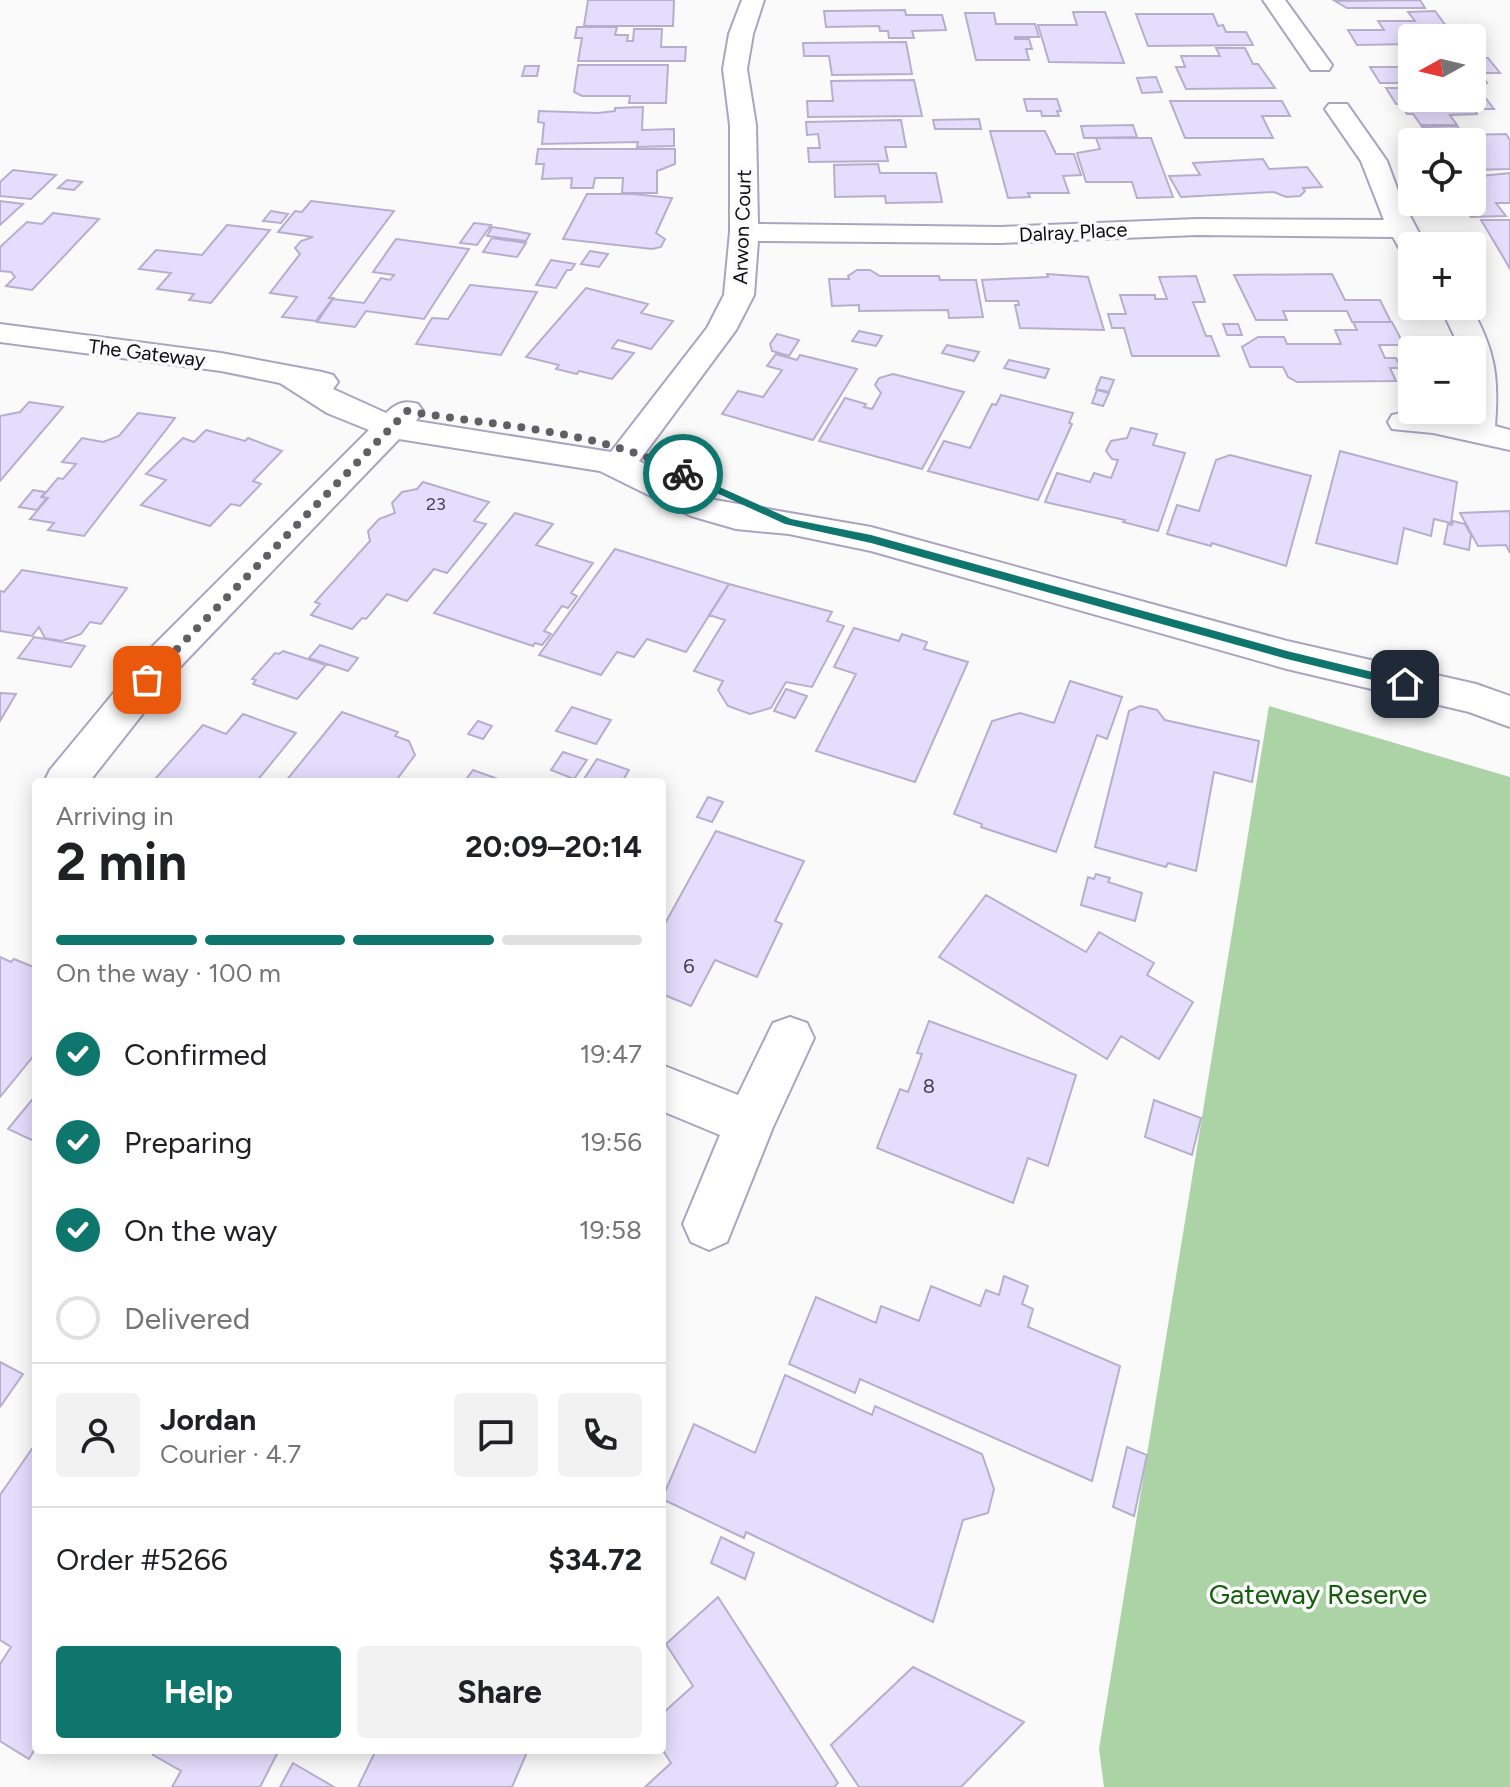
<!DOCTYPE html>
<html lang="en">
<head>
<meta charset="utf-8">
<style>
	body { margin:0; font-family:Figtree,sans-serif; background:#f2f2f2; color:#202124; height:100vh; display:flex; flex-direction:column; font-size:30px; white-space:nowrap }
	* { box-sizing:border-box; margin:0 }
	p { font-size:26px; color:#757577 }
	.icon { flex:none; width:44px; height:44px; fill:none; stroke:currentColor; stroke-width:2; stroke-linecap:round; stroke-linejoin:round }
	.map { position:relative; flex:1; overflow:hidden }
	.drawer { position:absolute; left:32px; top:778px; width:634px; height:976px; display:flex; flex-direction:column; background:#fff; border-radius:8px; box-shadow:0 4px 20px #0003 }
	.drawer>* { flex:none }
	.needle { width:52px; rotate:262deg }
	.tools { position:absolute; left:1398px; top:24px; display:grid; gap:16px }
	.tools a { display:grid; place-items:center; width:88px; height:88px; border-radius:8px; background:#fff; box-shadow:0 4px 20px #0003; font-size:40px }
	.pin { position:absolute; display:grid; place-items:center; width:68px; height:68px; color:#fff; margin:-34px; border-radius:16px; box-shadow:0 4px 12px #0006 }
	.courier { position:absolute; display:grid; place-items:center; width:80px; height:80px; margin:-40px; border:6px solid #0f766e; border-radius:50%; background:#fff; color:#222; box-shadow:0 2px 10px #0007 }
	.overview em { font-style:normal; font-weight:700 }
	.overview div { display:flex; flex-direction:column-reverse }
	.overview { display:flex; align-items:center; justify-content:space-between; height:136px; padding:0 24px }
	h1 { font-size:52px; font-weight:700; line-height:60px }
	.bar { display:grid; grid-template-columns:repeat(4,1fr); gap:12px 8px; align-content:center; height:96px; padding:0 24px }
	.bar i { height:10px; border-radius:6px; background:#e0e0e0 }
	.bar .current { background:#0f766e }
	.bar p { grid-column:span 4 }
	.line { display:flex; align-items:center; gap:20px; padding:0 24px; border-top:2px solid #e0e0e0 }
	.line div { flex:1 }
	.round { display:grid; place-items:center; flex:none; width:84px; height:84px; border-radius:8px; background:#f2f2f2 }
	ol { padding:0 24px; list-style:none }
	li { display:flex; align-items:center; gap:24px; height:88px }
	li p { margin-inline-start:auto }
	li .icon { padding:8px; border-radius:50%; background:#0f766e; color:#fff; stroke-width:4 }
	li:last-child { color:#757577 }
	li i { width:44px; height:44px; border:4px solid #e0e0e0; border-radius:50% }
	.cta { display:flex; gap:16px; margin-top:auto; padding:16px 24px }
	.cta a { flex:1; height:92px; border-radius:8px; background:#0f766e; color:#fff; font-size:32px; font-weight:700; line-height:92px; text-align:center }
	.cta a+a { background:#f2f2f2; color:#202124 }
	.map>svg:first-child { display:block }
	.green { fill:#abd3a5 }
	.building { fill:#e4ddfc; stroke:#b6afcc; stroke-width:2 }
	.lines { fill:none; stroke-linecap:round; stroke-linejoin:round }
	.minor-casing { stroke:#aba4c1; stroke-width:4 }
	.minor { fill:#fff; fill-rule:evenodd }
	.route { fill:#0f766e }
	.done { stroke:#605f65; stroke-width:8; stroke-dasharray:0 14.4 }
	.labels { text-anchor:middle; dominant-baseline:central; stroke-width:7; stroke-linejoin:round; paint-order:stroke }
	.far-number-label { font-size:18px; fill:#43404f }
	.far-street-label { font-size:20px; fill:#0d0b15; stroke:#fafafa }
	.number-label { font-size:20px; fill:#43404f }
	.near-park-label { font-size:28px; fill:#145d0b; stroke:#fafafa }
</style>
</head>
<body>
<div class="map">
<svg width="1510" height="1787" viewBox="0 0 1510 1787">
	<rect width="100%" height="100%" fill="#fafafa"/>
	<path class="green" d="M1269,706L1510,777V1787H1104L1099,1749Z"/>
	<path class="building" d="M588,0H674L673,26H584Z
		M1420,0L1425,8H1347L1335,1Z
		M905,10L906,15H942L946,30L912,31L914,38H889L888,31H880L879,26L826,27L824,11Z
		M1435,11L1455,38H1412V44L1357,45L1348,30H1384L1378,21H1415L1408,12Z
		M1073,12H1105L1124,63L1049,62L1038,25H1077Z
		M965,13H994L996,24H1035L1039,37H1015V39H1029L1032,49H1026L1029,60H976Z
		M1136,14H1213L1218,26L1223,25L1226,32H1246L1253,45L1148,46Z
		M577,27H617L615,35H628L627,41H633L634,29H662L661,47H686L685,61H578L582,38H575Z
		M906,42L912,74L832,75L829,56H804L803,43Z
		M1216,48H1245L1253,64H1258L1275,88L1186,89L1176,67H1185L1181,56H1220Z
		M1402,58H1412V83H1380L1370,67H1408Z
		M1472,58H1488L1500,73H1481L1487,83H1472Z
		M578,65H668L666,103H629L630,96H582L574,92Z
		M525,66H539L537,76H522Z
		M1156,77L1162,92L1142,93L1137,78Z
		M914,80L922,116L808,117L807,101H833L831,81Z
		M1472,87H1477L1494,109H1474L1477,114L1450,115L1457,125H1421L1413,114H1407L1400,104H1396L1386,88H1412V98H1472Z
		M1024,99H1057L1061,111H1057L1059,116H1042L1041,111H1027Z
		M1170,101H1282L1290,116H1262L1273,138H1185Z
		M643,107L642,130L674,129V146L637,147L638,142L542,144L544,123L538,122L539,111L598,113L615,111V108Z
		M979,119L981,129H935L933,120Z
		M901,120L906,147H885L888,161L809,162L808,148H820L818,134L807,135L806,122Z
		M1133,125L1137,137L1084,138L1081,126Z
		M1457,126L1464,135L1506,134L1510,140V169L1472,170V142H1433L1422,127Z
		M990,131H1045L1056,154H1074L1081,175L1063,176L1069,193H1028L1030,197L1008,198Z
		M1096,138H1151L1173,197L1137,198L1132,182H1086L1077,153L1100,149Z
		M538,149H675V164L657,171V193H622L623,178H595L593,188H571L572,178L542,179L544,164H536Z
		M1263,159L1269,169L1307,167L1322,187L1303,188L1305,191L1300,196L1286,197L1274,192L1181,197L1169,176L1200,175L1193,163Z
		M878,164L880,173H936L942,202L886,203L885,196L835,197L834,165Z
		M13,170L56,175L31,199L0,196V182Z
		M1510,173V203H1496L1506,216L1471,217L1460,202H1472V177Z
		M67,180L82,182L74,190L58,188Z
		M587,194H633L672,198L656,233L665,239L661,247L652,249L563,239Z
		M0,201L23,204L0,225Z
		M311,201L394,211L329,298H333L316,321L282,317L297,297L270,293L300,254L295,248L301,241L313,237L278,232L295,211L302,212Z
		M271,211L288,214L281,223L263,221Z
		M53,213L99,219L32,290L6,286L15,277L11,272L0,271V247L27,222L42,224Z
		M1481,220H1510V269L1502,255Z
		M474,223L491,225L477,245L460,243Z
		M227,225L270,230L211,303L189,300L194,294L157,289L171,273L139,269L156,250L202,255Z
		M492,227L505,229L530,234L526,241L487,236Z
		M492,238L526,243L517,257L483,252Z
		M396,239L469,249L424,319L366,311L355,327L317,322L333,299L364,303L381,278L390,280L394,275L373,272Z
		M590,251L608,254L599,267L581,264Z
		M551,260L575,264L571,270H567L556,288L536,285Z
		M857,270H870L880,276H939L940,280H976L983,317L949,318L948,310L859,311V305L832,306L829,279H849L848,276Z
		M1047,274L1088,277L1104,330L1020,328L1015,305H1019L1018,301H986L982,280L1048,277Z
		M1332,274L1345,300H1380L1391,322H1352L1347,311H1283L1287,320H1256L1234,275Z
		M1196,276L1205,302H1193L1206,336H1211L1219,356H1132L1124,328H1112L1108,314H1126L1120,295H1155V299H1167L1159,277Z
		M470,285L537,292L501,355L416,344L432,318L448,319Z
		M586,288L648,304L641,313L673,321L651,349L618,340L612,348L634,353L612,379L579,371L577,374L556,369L559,365L526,357Z
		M1353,322H1392L1404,345H1379L1385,358H1396L1401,368H1390L1396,381L1297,382L1288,377L1283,367H1250L1242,347L1258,337H1284L1287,344H1341L1335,330H1357Z
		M1223,324H1238L1242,335H1227Z
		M859,331L882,336L876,346L852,341Z
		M777,334L799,340L789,356L772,351L770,344Z
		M947,345L979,352L974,361L942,353Z
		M776,354L797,360L800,355L857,369L813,440L722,414L738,391L763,397L782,370L767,366Z
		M1009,360L1049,369L1045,378L1004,368Z
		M893,374L964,392L922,469L819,441L845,398L866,404L864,407L872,409L881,393L875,385L879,378Z
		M1101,377L1114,380L1109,392L1096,389Z
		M1097,390L1109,393L1103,406L1092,403Z
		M1001,395L1073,413L1069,423L1072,424L1038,500L928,471L944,441L970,448L992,404L996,405Z
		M29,402L63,407L0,481V416L20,412Z
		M138,413L175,418L84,536L48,530L54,523L30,519L48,498L42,497L58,478L63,479L76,464L62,462L82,438L103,442L119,436Z
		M1131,428L1157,434L1153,445L1185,453L1158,531L1123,522L1125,520L1045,502L1057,473L1090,482L1094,473L1111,478L1118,460L1112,459L1106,451L1111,441L1127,438Z
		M206,430L245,441L248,438L282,451L253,481L261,484L240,506L231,504L210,526L141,505L166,480L146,474L183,438L194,442Z
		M1340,451L1457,482L1451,523L1434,519L1431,536L1404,528L1397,564L1316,543Z
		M1230,455L1311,476L1286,566L1212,543L1211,546L1167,534L1177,505L1199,511L1216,460Z
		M423,482L489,502L474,521L486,524L447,573L434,569L407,601L387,594L366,619L362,618L352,629L311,615L320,604L315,602L370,541L368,531L379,519L395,513L392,503L402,492L417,489Z
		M33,490L45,492L41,497L47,498L37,510L19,507Z
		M1510,511V553L1506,545L1478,546L1460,513Z
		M515,513L553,524L536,545L593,563L571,593L577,596L568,608L562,606L544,631L551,634L542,645L535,643L533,646L434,613Z
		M1453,521L1465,524L1471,535L1469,550L1444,544L1448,524L1452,525Z
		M615,549L729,584L686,652L647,639L634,657L617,652L601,675L539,655Z
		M22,570L127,588L101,624L90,622L81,634L62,641L45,638L39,627L32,636L0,631V591L4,592Z
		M729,584L832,612L827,621L844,626L812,687L786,682L771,708L750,714L728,706L718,690L723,681L694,671L725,620L709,615Z
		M854,628L899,641L902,634L927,642L924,649L968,662L915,782L816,751L856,674L834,667Z
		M34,637L85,646L71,667L18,658Z
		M320,645L358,658L348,671L309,658Z
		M283,651L326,665L297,699L253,684L256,680L252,679L275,653L279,654Z
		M1070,681L1122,697L1107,739L1097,735L1056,852L981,827L982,824L954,814L992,721L1020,713L1054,723Z
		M786,689L807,696L795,718L774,711Z
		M0,693L16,694L0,721Z
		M1140,706L1157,710L1165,720L1259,741L1252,782L1214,772L1196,871L1168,863L1166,867L1095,847L1129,711Z
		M572,707L611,720L596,744L556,731Z
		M342,712L398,732L395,736L409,741L415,755L395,782H285Z
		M243,714L296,733L256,782H164L155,779L203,725L226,734Z
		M478,721L492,726L483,739L468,734Z
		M563,752L587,760L574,779L551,770Z
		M597,759L629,770L622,782H582Z
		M473,770L506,782H464Z
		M708,797L723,802L712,822L697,817Z
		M716,831L804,861L775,921L782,924L757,977L715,960L691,1006L662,994V929Z
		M1096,874L1110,878L1108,882L1142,893L1135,921L1081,905L1088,877L1094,879Z
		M986,895L1086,952L1099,932L1154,963L1147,975L1193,1002L1159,1059L1121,1036L1107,1059L939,957Z
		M0,957L11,962L14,959L36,968V1053L0,1097Z
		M929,1021L1076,1075L1048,1166L1028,1158L1013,1203L877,1148L900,1089L908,1092L922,1054L917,1053Z
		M36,1095V1142L8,1129Z
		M1154,1100L1201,1118L1192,1155L1145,1137Z
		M1004,1276L1028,1286L1022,1304L1033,1309L1028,1327L1120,1366L1092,1481L860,1379L855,1393L789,1364L816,1297L876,1323L881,1306L919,1321L931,1286L980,1306L986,1290L999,1295Z
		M0,1362L23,1374L0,1407Z
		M785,1375L872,1415L875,1406L982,1454L994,1489L988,1513L963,1520L933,1622L746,1532L744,1538L662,1499L694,1424L755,1453Z
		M36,1443V1747L29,1759L0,1741V1664L11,1647L0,1640V1495Z
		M1127,1447L1147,1455L1134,1516L1113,1507Z
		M721,1537L754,1553L745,1579L711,1563Z
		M718,1597L838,1783L834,1787H645L671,1763L662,1749V1714L693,1686L666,1644Z
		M913,1667L1024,1722L961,1787H859L831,1745Z
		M156,1750H279L260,1787H172L181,1771L153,1755Z
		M376,1750H528L512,1787H358Z
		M293,1763L334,1787H280Z"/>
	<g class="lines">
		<defs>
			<path id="minor" d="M742,0H764L753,34L747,69L756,125L758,224L1000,227L1197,219L1384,220L1361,161L1325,109L1329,104H1347L1387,161L1401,199L1426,246H1412V256L1402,253L1393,237L1197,235L1000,243L758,241L754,295L736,330L639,461L715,500L871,527L1287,641L1476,684L1510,696V727L1469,712L1287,669L871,551L789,534L736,529L691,516L600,471L399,439L178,669L89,782H44L50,770L150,649L369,430L327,413L280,383L221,371L0,342V324L221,353L322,372L333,375L338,382L333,389L386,413C397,403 404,400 418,404L423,411L416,421L611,452L707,328L724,295L730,232V125L723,69L729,34Z
				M1263,0H1285L1332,65L1329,70H1311Z
				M1440,306H1470C1495,349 1499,377 1495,426L1510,430V450L1433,433L1392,429L1388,422L1392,415C1416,409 1439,414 1463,419L1464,410H1472V350H1461Z
				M790,1017L807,1023L814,1038L773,1127L727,1242L709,1250L691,1242L683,1224L720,1135L662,1111V1065L738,1095L773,1023Z"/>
		</defs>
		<use href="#minor" class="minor-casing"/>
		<use href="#minor" class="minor"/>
	</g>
	<path class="route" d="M679,472H686L791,519L871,535L1287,651L1405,680L1411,684L1405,688L1287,659L871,543L785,524L679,476Z"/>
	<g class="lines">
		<path class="done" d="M147,680L407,411C499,427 599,429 683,474"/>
	</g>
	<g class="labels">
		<g class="far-number-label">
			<text x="436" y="504">23</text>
		</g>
		<g class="far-street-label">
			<text transform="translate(742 227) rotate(-88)">Arwon Court</text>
			<text transform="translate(1073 232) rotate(-3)">Dalray Place</text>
			<text transform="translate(147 353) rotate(7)">The Gateway</text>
		</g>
		<g class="number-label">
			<text x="689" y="966">6</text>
			<text x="929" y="1086">8</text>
		</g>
		<g class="near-park-label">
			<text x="1318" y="1594">Gateway Reserve</text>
		</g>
	</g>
</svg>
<div class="tools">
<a><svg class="needle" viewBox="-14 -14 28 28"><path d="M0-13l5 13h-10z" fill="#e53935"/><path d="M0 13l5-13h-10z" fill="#757577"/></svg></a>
<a><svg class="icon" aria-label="locate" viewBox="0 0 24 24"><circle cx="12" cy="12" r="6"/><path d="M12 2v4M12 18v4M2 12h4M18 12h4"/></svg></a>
<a>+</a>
<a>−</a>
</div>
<div class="pin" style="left:147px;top:680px;background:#ea580c"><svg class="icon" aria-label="bag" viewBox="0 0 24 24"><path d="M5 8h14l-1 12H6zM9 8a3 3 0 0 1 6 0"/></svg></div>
<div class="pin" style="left:1405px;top:684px;background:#1f2937"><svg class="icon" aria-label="home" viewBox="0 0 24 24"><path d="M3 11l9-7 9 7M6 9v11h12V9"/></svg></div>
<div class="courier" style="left:683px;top:474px"><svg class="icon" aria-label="bike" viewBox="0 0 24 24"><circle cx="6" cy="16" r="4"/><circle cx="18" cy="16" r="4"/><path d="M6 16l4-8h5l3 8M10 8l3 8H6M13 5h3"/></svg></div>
<section class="drawer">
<div class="overview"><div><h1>2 min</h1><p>Arriving in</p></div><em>20:09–20:14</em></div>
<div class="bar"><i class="current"></i><i class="current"></i><i class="current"></i><i></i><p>On the way · 100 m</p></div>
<ol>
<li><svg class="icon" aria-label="check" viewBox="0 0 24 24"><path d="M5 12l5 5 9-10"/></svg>Confirmed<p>19:47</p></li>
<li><svg class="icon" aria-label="check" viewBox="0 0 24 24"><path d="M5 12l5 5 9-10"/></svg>Preparing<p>19:56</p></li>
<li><svg class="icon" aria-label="check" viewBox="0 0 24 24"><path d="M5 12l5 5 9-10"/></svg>On the way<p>19:58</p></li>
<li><i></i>Delivered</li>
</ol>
<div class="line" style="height:144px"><a class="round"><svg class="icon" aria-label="person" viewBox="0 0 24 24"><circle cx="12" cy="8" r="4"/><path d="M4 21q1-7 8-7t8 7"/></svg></a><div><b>Jordan</b><p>Courier · 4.7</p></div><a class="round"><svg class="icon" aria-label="chat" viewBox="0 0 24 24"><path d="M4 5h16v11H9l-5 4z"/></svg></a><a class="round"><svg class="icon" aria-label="phone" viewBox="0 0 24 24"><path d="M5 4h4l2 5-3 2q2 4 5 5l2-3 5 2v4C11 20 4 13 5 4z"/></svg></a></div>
<div class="line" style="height:104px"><div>Order #5266</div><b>$34.72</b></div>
<div class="cta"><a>Help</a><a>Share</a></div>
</section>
</div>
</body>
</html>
